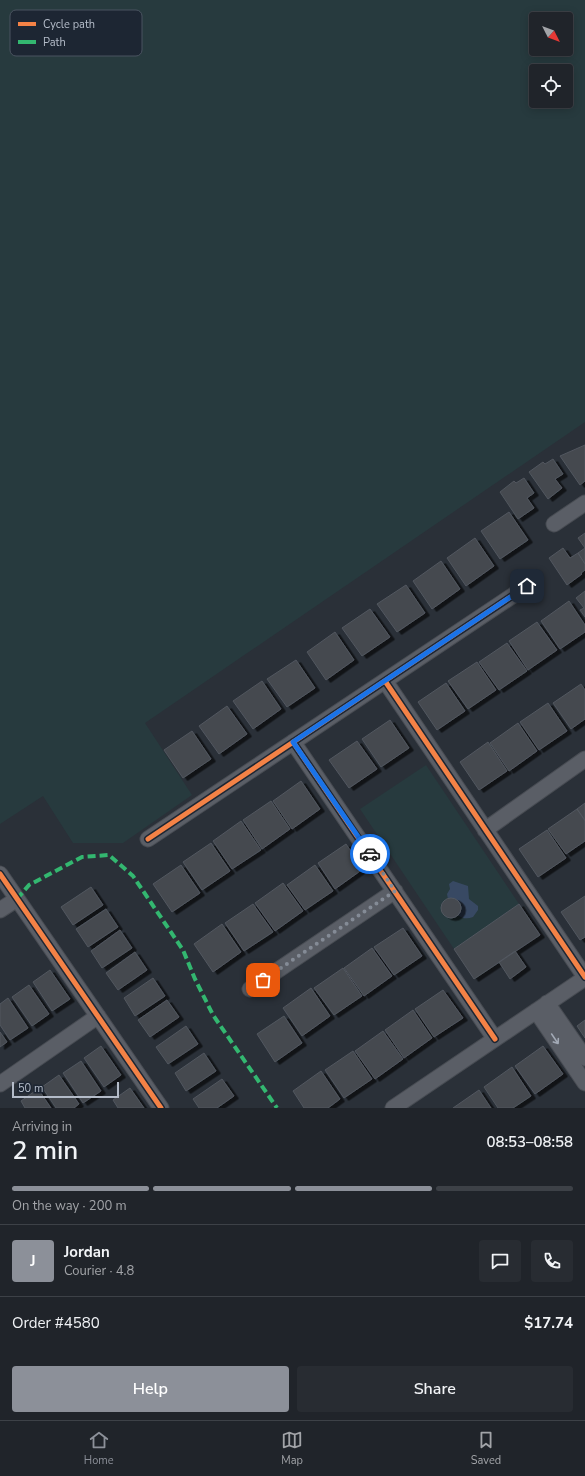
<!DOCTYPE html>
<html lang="en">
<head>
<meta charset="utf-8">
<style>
	body { margin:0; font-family:"Nunito Sans",sans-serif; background:#282c32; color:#f1f3f6; height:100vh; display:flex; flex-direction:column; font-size:15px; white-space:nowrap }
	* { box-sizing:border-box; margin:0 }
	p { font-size:13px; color:#a2a4a8 }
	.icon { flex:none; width:22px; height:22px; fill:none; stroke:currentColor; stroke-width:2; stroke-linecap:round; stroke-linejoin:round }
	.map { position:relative; height:1108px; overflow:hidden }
	.panel { display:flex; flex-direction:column; background:#20242a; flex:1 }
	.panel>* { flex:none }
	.needle { width:26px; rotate:132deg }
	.controls { position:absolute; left:529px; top:12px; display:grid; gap:8px }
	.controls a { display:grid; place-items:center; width:44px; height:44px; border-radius:4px; background:#20242a; box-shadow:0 2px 10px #0003,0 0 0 1px #3d4147; font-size:20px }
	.scale { position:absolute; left:12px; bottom:10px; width:107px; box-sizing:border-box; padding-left:4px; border:2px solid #b4bcc9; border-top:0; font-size:11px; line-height:14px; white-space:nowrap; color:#b4bcc9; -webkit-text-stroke:3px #1d2633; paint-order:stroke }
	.pin { position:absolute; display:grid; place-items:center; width:34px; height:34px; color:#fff; margin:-17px; border-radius:8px; box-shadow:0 2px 6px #0006 }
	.courier { position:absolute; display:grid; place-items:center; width:40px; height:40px; margin:-20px; border:3px solid #1a73e8; border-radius:50%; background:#fff; color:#222; box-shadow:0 1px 5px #0007 }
	.headline em { font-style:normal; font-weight:600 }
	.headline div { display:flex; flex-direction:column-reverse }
	.headline { display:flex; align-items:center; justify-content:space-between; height:68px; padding:0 12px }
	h1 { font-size:26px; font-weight:600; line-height:30px }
	.bar { display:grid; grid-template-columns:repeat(4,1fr); gap:6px 4px; align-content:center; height:48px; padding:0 12px }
	.bar i { height:5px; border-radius:3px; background:#3d4147 }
	.bar .current { background:#8c9099 }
	.bar p { grid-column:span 4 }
	.line { display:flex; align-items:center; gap:10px; padding:0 12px; border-top:1px solid #3d4147 }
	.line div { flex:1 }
	.round { display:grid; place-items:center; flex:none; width:42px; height:42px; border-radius:4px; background:#282c32 }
	.action { display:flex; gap:8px; margin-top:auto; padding:8px 12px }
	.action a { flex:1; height:46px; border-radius:4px; background:#8c9099; color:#fff; font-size:16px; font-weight:600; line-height:46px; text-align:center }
	.action a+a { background:#282c32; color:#f1f3f6 }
	.menu { display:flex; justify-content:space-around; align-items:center; height:56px; border-top:1px solid #3d4147; background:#20242a; font-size:11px; color:#a2a4a8 }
	.menu a { display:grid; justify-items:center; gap:2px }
	.menu .current { color:#8c9099 }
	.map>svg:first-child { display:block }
	.green { fill:#273a3e; fill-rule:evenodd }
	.water { fill:#384963 }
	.building { fill:#444950; stroke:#52575f; filter:url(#shadow) }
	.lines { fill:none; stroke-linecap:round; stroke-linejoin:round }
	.street-casing { stroke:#484c53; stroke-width:17 }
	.street { stroke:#5a5e66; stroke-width:15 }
	.quiet { stroke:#33b770; stroke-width:4; stroke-dasharray:8 4; stroke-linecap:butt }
	.cycleway-casing { stroke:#1d2633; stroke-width:8 }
	.cycleway { stroke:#f48246; stroke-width:5 }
	.oneway { stroke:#a2a9b5 }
	.done { stroke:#848b96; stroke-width:4; stroke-dasharray:0 7.2 }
	.route { stroke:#1a73e8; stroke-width:5 }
	.key { fill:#1d2633; stroke:#4a5360; stroke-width:1 }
	.key-label { font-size:11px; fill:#b4bcc9 }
</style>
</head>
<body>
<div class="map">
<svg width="585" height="1108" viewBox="0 0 585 1108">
	<defs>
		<filter id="shadow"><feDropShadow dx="4.5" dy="2.5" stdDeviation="0" flood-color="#0009"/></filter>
	</defs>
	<rect width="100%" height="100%" fill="#2a3038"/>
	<path class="green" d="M0,0H585V422L145,723L192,795L123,843H73L43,796L0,824ZM536,19H566V49H536ZM536,71H566V101H536Z
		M426,765L519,904L454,949L360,809Z"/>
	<path class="water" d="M453,881L468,886L469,899L478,906V910L473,917C458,923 449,907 447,894L450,889L449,884Z"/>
	<path class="building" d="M585,445V481L580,485L560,456Z
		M553,459L563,474L555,479L562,488L548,499L529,472L543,462L545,464Z
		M524,478L534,493L527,498L534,508L518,519L500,492L514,481L516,483Z
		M509,512L528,540L500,559L481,531Z
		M585,533V548L578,538Z
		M475,538L494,566L466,586L447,558Z
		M563,548L570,558L578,553L585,564V570L581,573L582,574L567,585L549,558Z
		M585,548V564L578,553Z
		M441,561L460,589L432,609L413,581Z
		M406,585L425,613L397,632L377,604Z
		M585,591V617L580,610L584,608L576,598Z
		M569,601L585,625V632L560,649L541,621Z
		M370,609L390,637L362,656L342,628Z
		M537,622L557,650L528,670L509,641Z
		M335,632L354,660L326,680L307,652Z
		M507,643L527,671L499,690L479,662Z
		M296,660L315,688L287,707L267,679Z
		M477,662L496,690L468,709L448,681Z
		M262,681L281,709L253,729L233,701Z
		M446,683L465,711L437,730L418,702Z
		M581,684L585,690V719L571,729L553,703Z
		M548,703L567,731L539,750L520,722Z
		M227,706L247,734L219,754L199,726Z
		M390,720L409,748L381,767L362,739Z
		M518,723L537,751L509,771L490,743Z
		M192,731L211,759L183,778L164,750Z
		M357,741L377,769L349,788L329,760Z
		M488,742L507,771L479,790L460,762Z
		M301,781L320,809L292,829L273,801Z
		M271,801L290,829L262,849L243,820Z
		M585,803V820L577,809Z
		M577,809L585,821V841L566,854L548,829Z
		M241,821L261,850L232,869L213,841Z
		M547,830L566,858L538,877L519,849Z
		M211,843L230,871L202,890L183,862Z
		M346,844L363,869L335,889L318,863Z
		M181,865L200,893L172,912L153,884Z
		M315,865L333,891L305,910L287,885Z
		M283,883L303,911L275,931L255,903Z
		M91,887L103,905L73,925L61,907Z
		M585,896V937L580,940L561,912Z
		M441 908a10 10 0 1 1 20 0a10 10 0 1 1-20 0Z
		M253,904L273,932L244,951L225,923Z
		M519,904L540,935L474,979L454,949Z
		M106,909L118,927L88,947L76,929Z
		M222,924L241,952L213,972L194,944Z
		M403,928L422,956L394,975L374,947Z
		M120,930L132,948L102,968L91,951Z
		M372,948L392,976L364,996L344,968Z
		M515,951L526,967L510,979L499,962Z
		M135,952L147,970L118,990L106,973Z
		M343,968L362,996L334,1015L314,988Z
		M50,970L70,999L52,1011L33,982Z
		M153,978L165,996L135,1016L124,998Z
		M29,985L49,1014L32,1026L12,997Z
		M311,988L330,1016L302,1036L283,1008Z
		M443,990L463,1018L434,1037L415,1009Z
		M8,998L28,1028L10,1040L0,1025V1004Z
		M167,1000L179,1017L150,1037L138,1020Z
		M413,1010L432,1038L404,1058L385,1030Z
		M284,1016L302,1043L275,1062L257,1034Z
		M585,1020V1038L577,1026Z
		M186,1026L198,1044L168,1064L156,1047Z
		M383,1031L403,1059L375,1079L355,1051Z
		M0,1032L7,1042L0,1047Z
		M101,1046L121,1075L104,1087L84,1058Z
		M543,1046L563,1074L535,1094L515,1066Z
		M353,1051L372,1079L344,1098L325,1070Z
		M204,1053L216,1071L186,1091L175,1073Z
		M81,1061L101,1091L83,1103L63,1073Z
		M512,1067L531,1096L513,1108H498L484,1087Z
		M321,1071L340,1099L328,1108H304L293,1091Z
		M59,1075L79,1104L74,1108H56L42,1087Z
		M222,1079L234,1096L217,1108H199L193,1099Z
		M130,1088L144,1108H118L113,1100Z
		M38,1089L51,1108H25L21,1101Z
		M479,1090L491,1108H453Z"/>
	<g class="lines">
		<defs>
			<path id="street" d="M554,524L585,503
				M385,681L585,977
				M293,742L495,1039
				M485,830L585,759
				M148,839L527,586
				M0,874L161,1108
				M0,910L17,899
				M250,989L395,891
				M547,1003L585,1058
				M536,1011L585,1083
				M0,1084L98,1016
				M393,1108L585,978"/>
		</defs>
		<use href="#street" class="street-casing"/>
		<use href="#street" class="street"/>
		<path class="quiet" d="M17,899L29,885L82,857L109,855L133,876L183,950L195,979L213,1015L277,1108"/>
		<defs>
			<path id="cycleway" d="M385,681L585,977
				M293,742L495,1039
				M148,839L527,586
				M0,874L161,1108"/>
		</defs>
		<use href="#cycleway" class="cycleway-casing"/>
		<use href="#cycleway" class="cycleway"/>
	</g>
	<defs><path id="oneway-shaft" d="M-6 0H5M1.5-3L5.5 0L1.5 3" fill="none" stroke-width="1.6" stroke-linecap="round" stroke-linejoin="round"/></defs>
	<use class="oneway" href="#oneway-shaft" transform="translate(555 1039) rotate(56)"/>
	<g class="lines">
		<path class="done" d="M263,980L395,891L370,854"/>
		<path class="route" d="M370,854L293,742L527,586"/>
	</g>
	<rect x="10" y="10" width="132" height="46" rx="6" class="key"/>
	<rect x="18" y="22" width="18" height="4" fill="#f48246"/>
	<rect x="18" y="40" width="18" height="4" fill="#33b770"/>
	<g class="key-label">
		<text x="43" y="28">Cycle path</text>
		<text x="43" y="46">Path</text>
	</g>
</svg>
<div class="controls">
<a><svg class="needle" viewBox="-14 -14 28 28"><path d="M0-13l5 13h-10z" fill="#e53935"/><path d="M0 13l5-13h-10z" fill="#a2a4a8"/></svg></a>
<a><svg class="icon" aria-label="locate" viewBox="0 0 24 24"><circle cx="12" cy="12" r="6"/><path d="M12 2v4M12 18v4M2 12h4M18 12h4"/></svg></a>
</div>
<div class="scale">50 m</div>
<div class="pin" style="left:263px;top:980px;background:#ea580c"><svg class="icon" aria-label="bag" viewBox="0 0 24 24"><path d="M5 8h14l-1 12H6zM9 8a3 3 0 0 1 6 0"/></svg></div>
<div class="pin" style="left:527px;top:586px;background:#1f2937"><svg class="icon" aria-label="home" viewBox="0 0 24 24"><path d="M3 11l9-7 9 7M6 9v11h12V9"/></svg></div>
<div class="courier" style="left:370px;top:854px"><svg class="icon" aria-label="car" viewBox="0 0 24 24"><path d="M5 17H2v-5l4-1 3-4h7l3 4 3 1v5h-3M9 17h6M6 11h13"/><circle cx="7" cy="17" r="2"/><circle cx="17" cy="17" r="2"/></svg></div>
</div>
<section class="panel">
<div class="headline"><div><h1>2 min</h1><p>Arriving in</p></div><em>08:53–08:58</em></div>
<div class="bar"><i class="current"></i><i class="current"></i><i class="current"></i><i></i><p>On the way · 200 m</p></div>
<div class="line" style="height:72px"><b class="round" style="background:#8c9099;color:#fff">J</b><div><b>Jordan</b><p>Courier · 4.8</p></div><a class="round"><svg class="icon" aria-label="chat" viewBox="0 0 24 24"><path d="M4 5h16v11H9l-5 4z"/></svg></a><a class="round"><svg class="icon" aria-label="phone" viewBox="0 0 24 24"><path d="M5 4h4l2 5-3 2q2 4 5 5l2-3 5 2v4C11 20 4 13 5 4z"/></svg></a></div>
<div class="line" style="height:52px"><div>Order #4580</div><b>$17.74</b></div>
<div class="action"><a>Help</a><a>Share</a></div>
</section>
<nav class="menu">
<a class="current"><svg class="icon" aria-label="home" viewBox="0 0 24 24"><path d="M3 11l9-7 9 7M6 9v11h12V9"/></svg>Home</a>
<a><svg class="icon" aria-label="map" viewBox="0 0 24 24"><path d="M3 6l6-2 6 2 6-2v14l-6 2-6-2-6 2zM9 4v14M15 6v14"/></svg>Map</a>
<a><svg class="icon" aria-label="saved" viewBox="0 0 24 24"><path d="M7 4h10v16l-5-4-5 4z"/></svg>Saved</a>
</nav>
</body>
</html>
